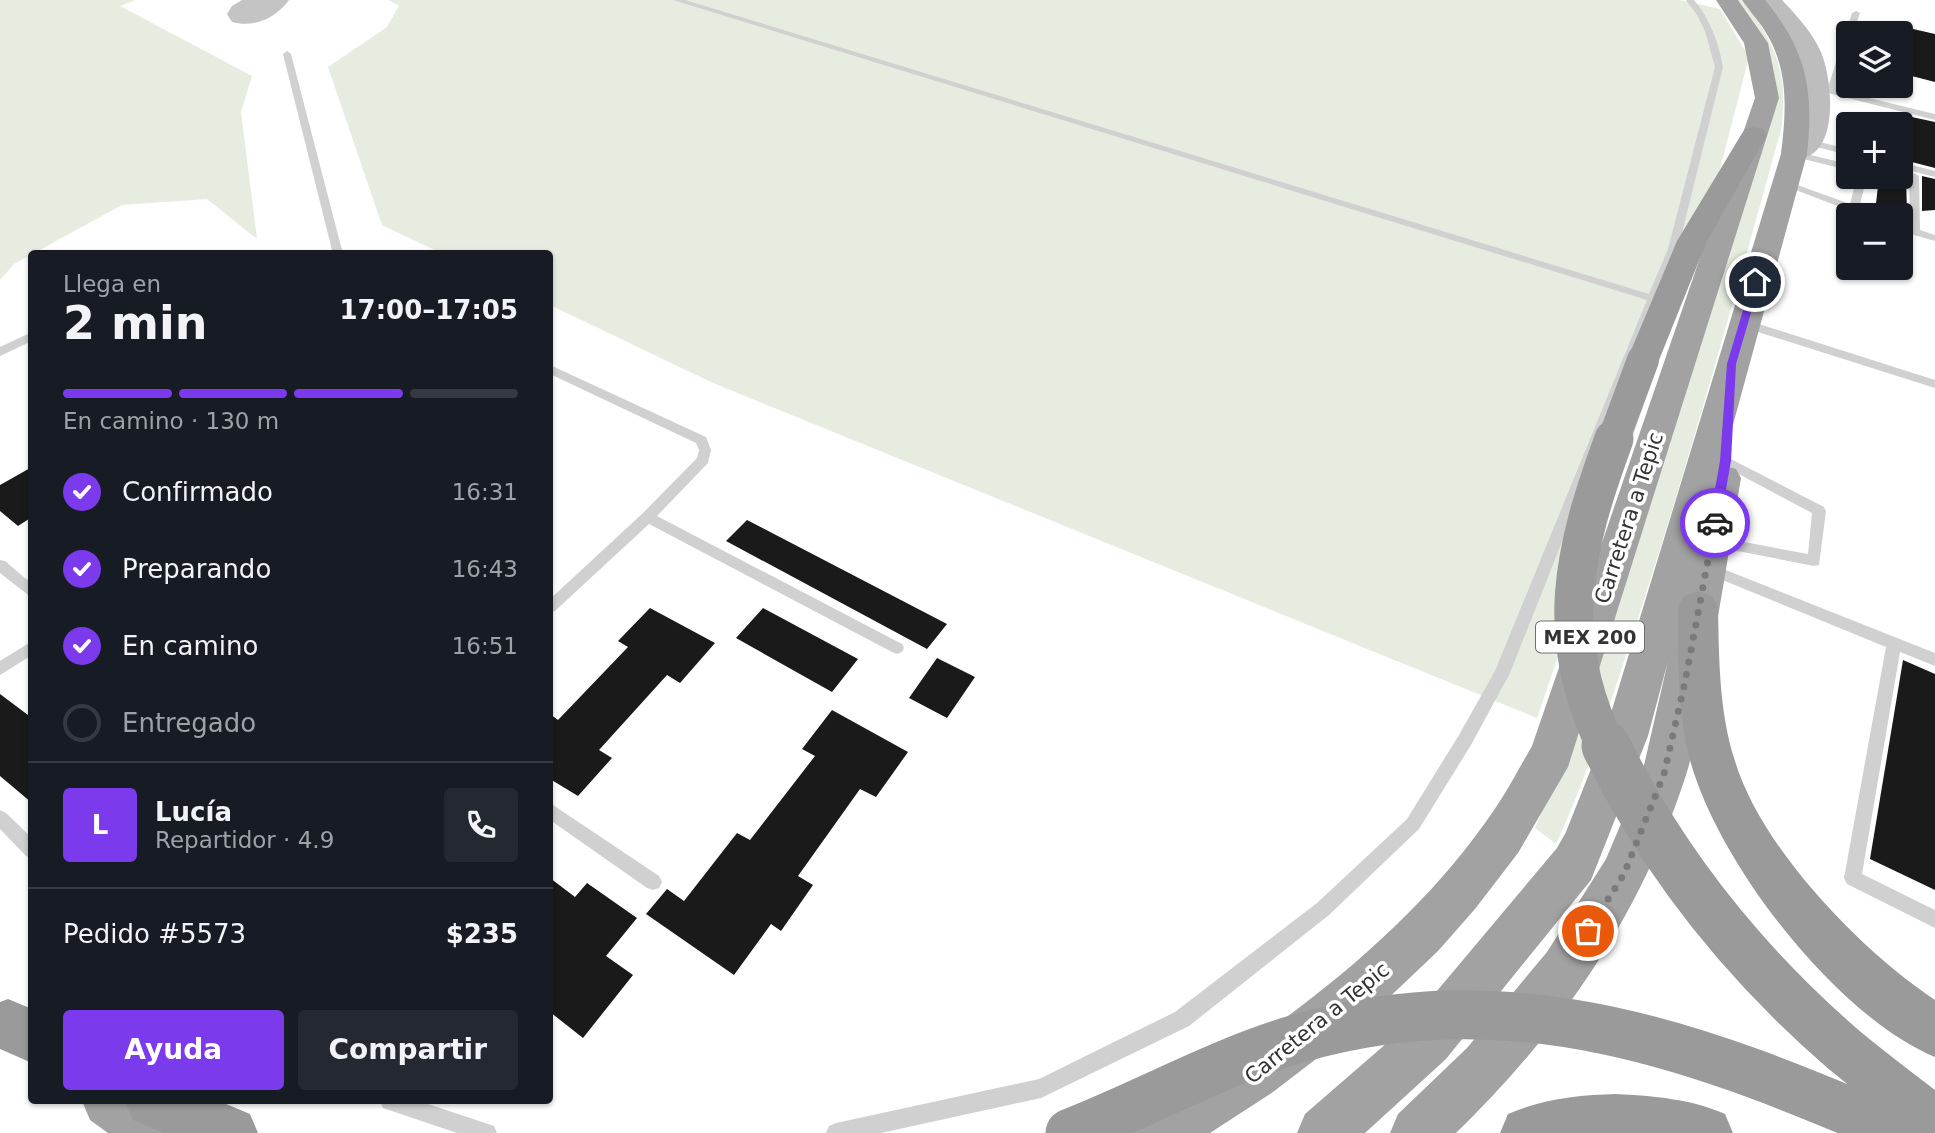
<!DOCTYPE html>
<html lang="es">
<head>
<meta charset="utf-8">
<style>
	body { margin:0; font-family:"DejaVu Sans",sans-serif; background:#242831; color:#f1f3f6; height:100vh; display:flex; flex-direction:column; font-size:26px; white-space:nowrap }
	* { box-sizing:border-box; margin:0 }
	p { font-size:23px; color:#9ea1a6 }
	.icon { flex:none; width:38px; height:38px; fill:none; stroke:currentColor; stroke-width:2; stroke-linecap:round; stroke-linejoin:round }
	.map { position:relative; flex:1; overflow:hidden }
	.panel { position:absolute; left:28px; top:250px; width:525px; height:854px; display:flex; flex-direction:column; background:#171b24; border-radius:7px; box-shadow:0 2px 5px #0004 }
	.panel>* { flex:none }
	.tools { position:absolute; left:1836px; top:21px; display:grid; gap:14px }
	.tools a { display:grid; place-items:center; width:77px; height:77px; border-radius:7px; background:#171b24; box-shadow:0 2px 5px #0004; font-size:35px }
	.pin { position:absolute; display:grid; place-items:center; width:60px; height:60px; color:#fff; margin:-30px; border:4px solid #fff; border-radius:50%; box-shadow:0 2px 7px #0007 }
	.courier { position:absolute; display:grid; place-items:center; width:70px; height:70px; margin:-35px; border:5px solid #7c3aed; border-radius:50%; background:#fff; color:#222; box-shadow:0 2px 9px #0007 }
	.head em { font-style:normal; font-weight:600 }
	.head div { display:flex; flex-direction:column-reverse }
	.head { display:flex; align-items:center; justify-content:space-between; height:119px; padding:0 35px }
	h1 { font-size:46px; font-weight:600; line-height:52px }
	.bar { display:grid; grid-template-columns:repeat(4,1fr); gap:10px 7px; align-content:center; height:84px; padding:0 35px }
	.bar i { height:9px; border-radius:5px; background:#363941 }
	.bar .active { background:#7c3aed }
	.bar p { grid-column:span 4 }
	.line { display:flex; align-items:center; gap:18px; padding:0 35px; border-top:2px solid #363941 }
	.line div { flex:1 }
	.round { display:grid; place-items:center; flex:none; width:74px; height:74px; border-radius:7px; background:#242831 }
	ol { padding:0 35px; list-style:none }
	li { display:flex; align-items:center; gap:21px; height:77px }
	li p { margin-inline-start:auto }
	li .icon { padding:7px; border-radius:50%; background:#7c3aed; color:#fff; stroke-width:4 }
	li:last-child { color:#9ea1a6 }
	li i { width:38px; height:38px; border:4px solid #363941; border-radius:50% }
	.button { display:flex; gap:14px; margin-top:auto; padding:14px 35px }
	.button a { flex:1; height:80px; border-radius:7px; background:#7c3aed; color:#fff; font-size:28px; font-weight:600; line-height:80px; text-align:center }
	.button a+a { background:#242831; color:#f1f3f6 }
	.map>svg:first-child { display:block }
	.green { fill:#e6ecdf }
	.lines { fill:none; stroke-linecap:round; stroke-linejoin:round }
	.taxiway { fill:#c4c4c4; fill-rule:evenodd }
	.building { fill:#1a1a1a }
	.service { fill:#d0d0d0; fill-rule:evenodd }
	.secondary { fill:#bdbdbd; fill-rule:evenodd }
	.trunk { fill:#a2a2a2; fill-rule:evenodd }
	.motorway { fill:#9a9a9a; fill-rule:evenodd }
	.motorway-bridge-far2 { stroke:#9a9a9a; stroke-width:32 }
	.motorway-bridge-far1 { stroke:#9a9a9a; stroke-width:39 }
	.motorway-bridge { stroke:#9a9a9a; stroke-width:49 }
	.route { fill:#7c3aed }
	.done { stroke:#7a7a7a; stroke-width:7; stroke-dasharray:0 12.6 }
	.labels { text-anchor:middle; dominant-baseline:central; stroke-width:7; stroke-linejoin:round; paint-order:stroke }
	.shield { fill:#fff; stroke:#707070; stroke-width:2 }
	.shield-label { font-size:19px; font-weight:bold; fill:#333 }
	.street-label { font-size:21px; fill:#333; stroke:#fff }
</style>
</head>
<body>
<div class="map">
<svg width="1935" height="1133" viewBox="0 0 1935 1133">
	<rect width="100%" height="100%" fill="#fff"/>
	<path class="green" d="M0,0H135L120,6L252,76L241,112L257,239L207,199L122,205L14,264L0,280Z
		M389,0H1680L1720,9L1749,57L1706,223L1537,718L713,383L550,305V254H443L382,225L328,67L387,27L399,6Z
		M1733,0H1743C1776,44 1789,74 1781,130C1736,292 1691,455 1639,615C1614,692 1590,770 1556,844L1535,828L1564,760L1645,523L1767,125Z"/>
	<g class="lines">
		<path class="taxiway" d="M242,0H289C276,18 254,28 232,22L227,14L232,6Z"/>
	</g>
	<path class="building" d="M1900,26L1935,34V82L1900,73Z
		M1907,116L1935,122V168L1900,159V143L1903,144Z
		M1900,171L1909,173L1906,176L1907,213L1877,215L1875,212L1879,177H1900Z
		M1922,176L1935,179V210L1922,211Z
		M32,467V517L18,526L0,511V485Z
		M747,520L947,624L927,649L726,541Z
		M650,608L715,643L680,683L667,675L599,750L612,758L578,796L550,779V714L558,720L628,647L618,641Z
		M763,608L858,659L832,692L736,638Z
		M937,658L975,677L947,718L909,698Z
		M1903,660L1935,674V890L1870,859Z
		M0,694L32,718V803L0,776Z
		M832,710L908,752L876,797L860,789L798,876L813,885L781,931L771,924L734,975L646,914L667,889L684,901L737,833L750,840L815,756L802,749Z
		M550,878L575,897L587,883L637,918L606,956L633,975L583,1038L550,1012Z"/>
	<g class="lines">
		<path class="service" d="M673,0H685L1649,294L1668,249L1715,67L1705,31L1697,15L1686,0H1694C1711,20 1718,42 1723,67L1678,249L1510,673L1471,745L1419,829L1329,915L1189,1026L1041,1098L881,1133H826L829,1126L836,1123L1039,1079L1175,1012L1317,903L1407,819L1459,735L1495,671L1647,300Z
			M1856,11L1860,13L1853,33H1848V51L1836,90L1935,114V120L1808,88V84L1828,87L1852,13Z
			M287,51L291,54L343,254H333L283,54Z
			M1804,138L1848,149V155L1801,143V139Z
			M1794,151L1848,164V170L1791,156V152Z
			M1900,162L1935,171V177L1900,168Z
			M1914,173L1919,176L1920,230L1935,235V241L1900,231V224L1910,227L1909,176Z
			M1857,177H1867L1859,208L1875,215H1861L1780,184L1789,182L1850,204Z
			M1743,319L1935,380V388L1739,326L1737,323Z
			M32,332V341L0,356V347Z
			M550,365L706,437L711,450L708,463L657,516L902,644L904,648L902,652L897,654L892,652L649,524L555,611L550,613V599L643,513L697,458L699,450L696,443L550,374Z
			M1725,456L1824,507L1826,511L1819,565L1814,566L1707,545L1705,541L1707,537L1712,536L1808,554L1812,513L1720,464L1719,461L1720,458Z
			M0,560L5,561L32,584V598L0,573Z
			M1708,563L1935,653V666L1900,652L1862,874L1935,910V928L1847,884L1844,878L1886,647L1703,572L1701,568L1703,564Z
			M32,641V655L0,675V661Z
			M550,803L659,876L662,882L659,888L653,890L647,888L550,820Z
			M0,810L6,813L32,838V858L26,856L0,829Z
			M380,1101H419L494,1126L497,1133H457L383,1108Z"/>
		<path class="secondary" d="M1759,0H1782C1797,16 1812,32 1821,52C1834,83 1841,171 1785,157L1781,151C1786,143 1796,142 1800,133C1813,106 1806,63 1790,38C1781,24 1768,13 1759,0Z"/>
		<path class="trunk" d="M1716,0H1738L1768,43L1779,98L1568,767L1518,853L1475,909L1438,951L1359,1026L1273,1092L1210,1133H1133L1141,1114C1268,1036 1397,946 1485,823C1503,799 1517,772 1532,746L1755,98L1744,43Z
			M1742,0H1765C1807,51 1814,90 1807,154L1722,465L1736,469L1741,478C1728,555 1717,632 1700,708C1696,730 1693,754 1686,775C1641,915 1561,1031 1456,1133H1390L1398,1114L1467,1048L1547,952L1606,859L1642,774L1668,661L1648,736L1591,880L1446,1059L1365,1133H1297L1305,1114L1410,1023L1557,848L1566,832L1604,736L1781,154C1786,113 1789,73 1768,36C1761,23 1750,12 1742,0Z
			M82,1101H155L173,1114L181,1133H108L90,1120Z"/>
		<path class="motorway" d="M1754,127L1763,129L1767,135L1707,241L1659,360L1654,368L1643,371L1632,368L1627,360L1677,241L1741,135L1745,129Z
			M1698,591L1712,596L1718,607C1719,658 1719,712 1735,761C1761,848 1861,951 1935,1000V1057C1836,1016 1718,863 1690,760C1677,711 1678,658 1678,607L1684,596Z
			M8,999L32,1009V1063L0,1049V1002Z
			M1616,1094C1654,1096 1691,1099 1725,1114L1733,1133H1500L1508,1114C1542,1099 1579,1095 1616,1094Z
			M125,1101H219L250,1114L258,1133H164L133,1120Z"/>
		<path class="motorway-bridge-far2" d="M1613,441L1643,360"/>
		<path class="motorway-bridge-far1" d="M1607,748C1552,637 1573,550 1614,439"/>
		<path class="motorway-bridge" d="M1606,746C1663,862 1745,964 1843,1049C1873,1074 1904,1097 1935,1121
			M1070,1133C1147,1103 1220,1061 1300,1038C1516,976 1704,1048 1900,1133"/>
	</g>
	<path class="route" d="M1752,280L1760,282L1736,364L1731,461L1720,523L1715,527L1709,523L1720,461L1727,364Z"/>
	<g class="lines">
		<path class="done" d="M1588,931L1624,874L1664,774L1685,682L1715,523"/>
	</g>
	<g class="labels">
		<rect class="shield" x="1536" y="621.5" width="108" height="31" rx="5"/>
		<g class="shield-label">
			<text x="1590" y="637">MEX 200</text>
		</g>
		<g class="street-label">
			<text transform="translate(1629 518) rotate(-72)">Carretera a Tepic</text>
			<text transform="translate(1317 1023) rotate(-39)">Carretera a Tepic</text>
		</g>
	</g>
</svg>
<div class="tools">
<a><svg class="icon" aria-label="layers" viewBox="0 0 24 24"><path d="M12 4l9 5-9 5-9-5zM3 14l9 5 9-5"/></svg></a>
<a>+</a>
<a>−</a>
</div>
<div class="pin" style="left:1588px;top:931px;background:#ea580c"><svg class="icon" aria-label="bag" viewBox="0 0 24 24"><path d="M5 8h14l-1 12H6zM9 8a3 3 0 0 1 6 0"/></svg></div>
<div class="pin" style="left:1755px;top:282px;background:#1f2937"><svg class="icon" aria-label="home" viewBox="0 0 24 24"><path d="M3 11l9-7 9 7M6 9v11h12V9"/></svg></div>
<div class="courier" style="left:1715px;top:523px"><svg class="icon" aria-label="car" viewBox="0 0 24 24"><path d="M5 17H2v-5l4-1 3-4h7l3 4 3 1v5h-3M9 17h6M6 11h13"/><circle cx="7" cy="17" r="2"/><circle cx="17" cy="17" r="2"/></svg></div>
<section class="panel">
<div class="head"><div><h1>2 min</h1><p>Llega en</p></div><em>17:00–17:05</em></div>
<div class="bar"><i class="active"></i><i class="active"></i><i class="active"></i><i></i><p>En camino · 130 m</p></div>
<ol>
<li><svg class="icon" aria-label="check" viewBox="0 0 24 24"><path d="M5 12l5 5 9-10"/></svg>Confirmado<p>16:31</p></li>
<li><svg class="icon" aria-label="check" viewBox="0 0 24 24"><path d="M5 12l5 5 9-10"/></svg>Preparando<p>16:43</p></li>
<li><svg class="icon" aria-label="check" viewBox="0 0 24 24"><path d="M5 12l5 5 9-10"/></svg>En camino<p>16:51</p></li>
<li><i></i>Entregado</li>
</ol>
<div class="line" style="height:126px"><b class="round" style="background:#7c3aed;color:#fff">L</b><div><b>Lucía</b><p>Repartidor · 4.9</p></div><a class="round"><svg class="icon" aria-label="phone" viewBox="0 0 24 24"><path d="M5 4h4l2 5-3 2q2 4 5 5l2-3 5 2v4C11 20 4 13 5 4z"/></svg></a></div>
<div class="line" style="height:91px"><div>Pedido #5573</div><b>$235</b></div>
<div class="button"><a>Ayuda</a><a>Compartir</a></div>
</section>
</div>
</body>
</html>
